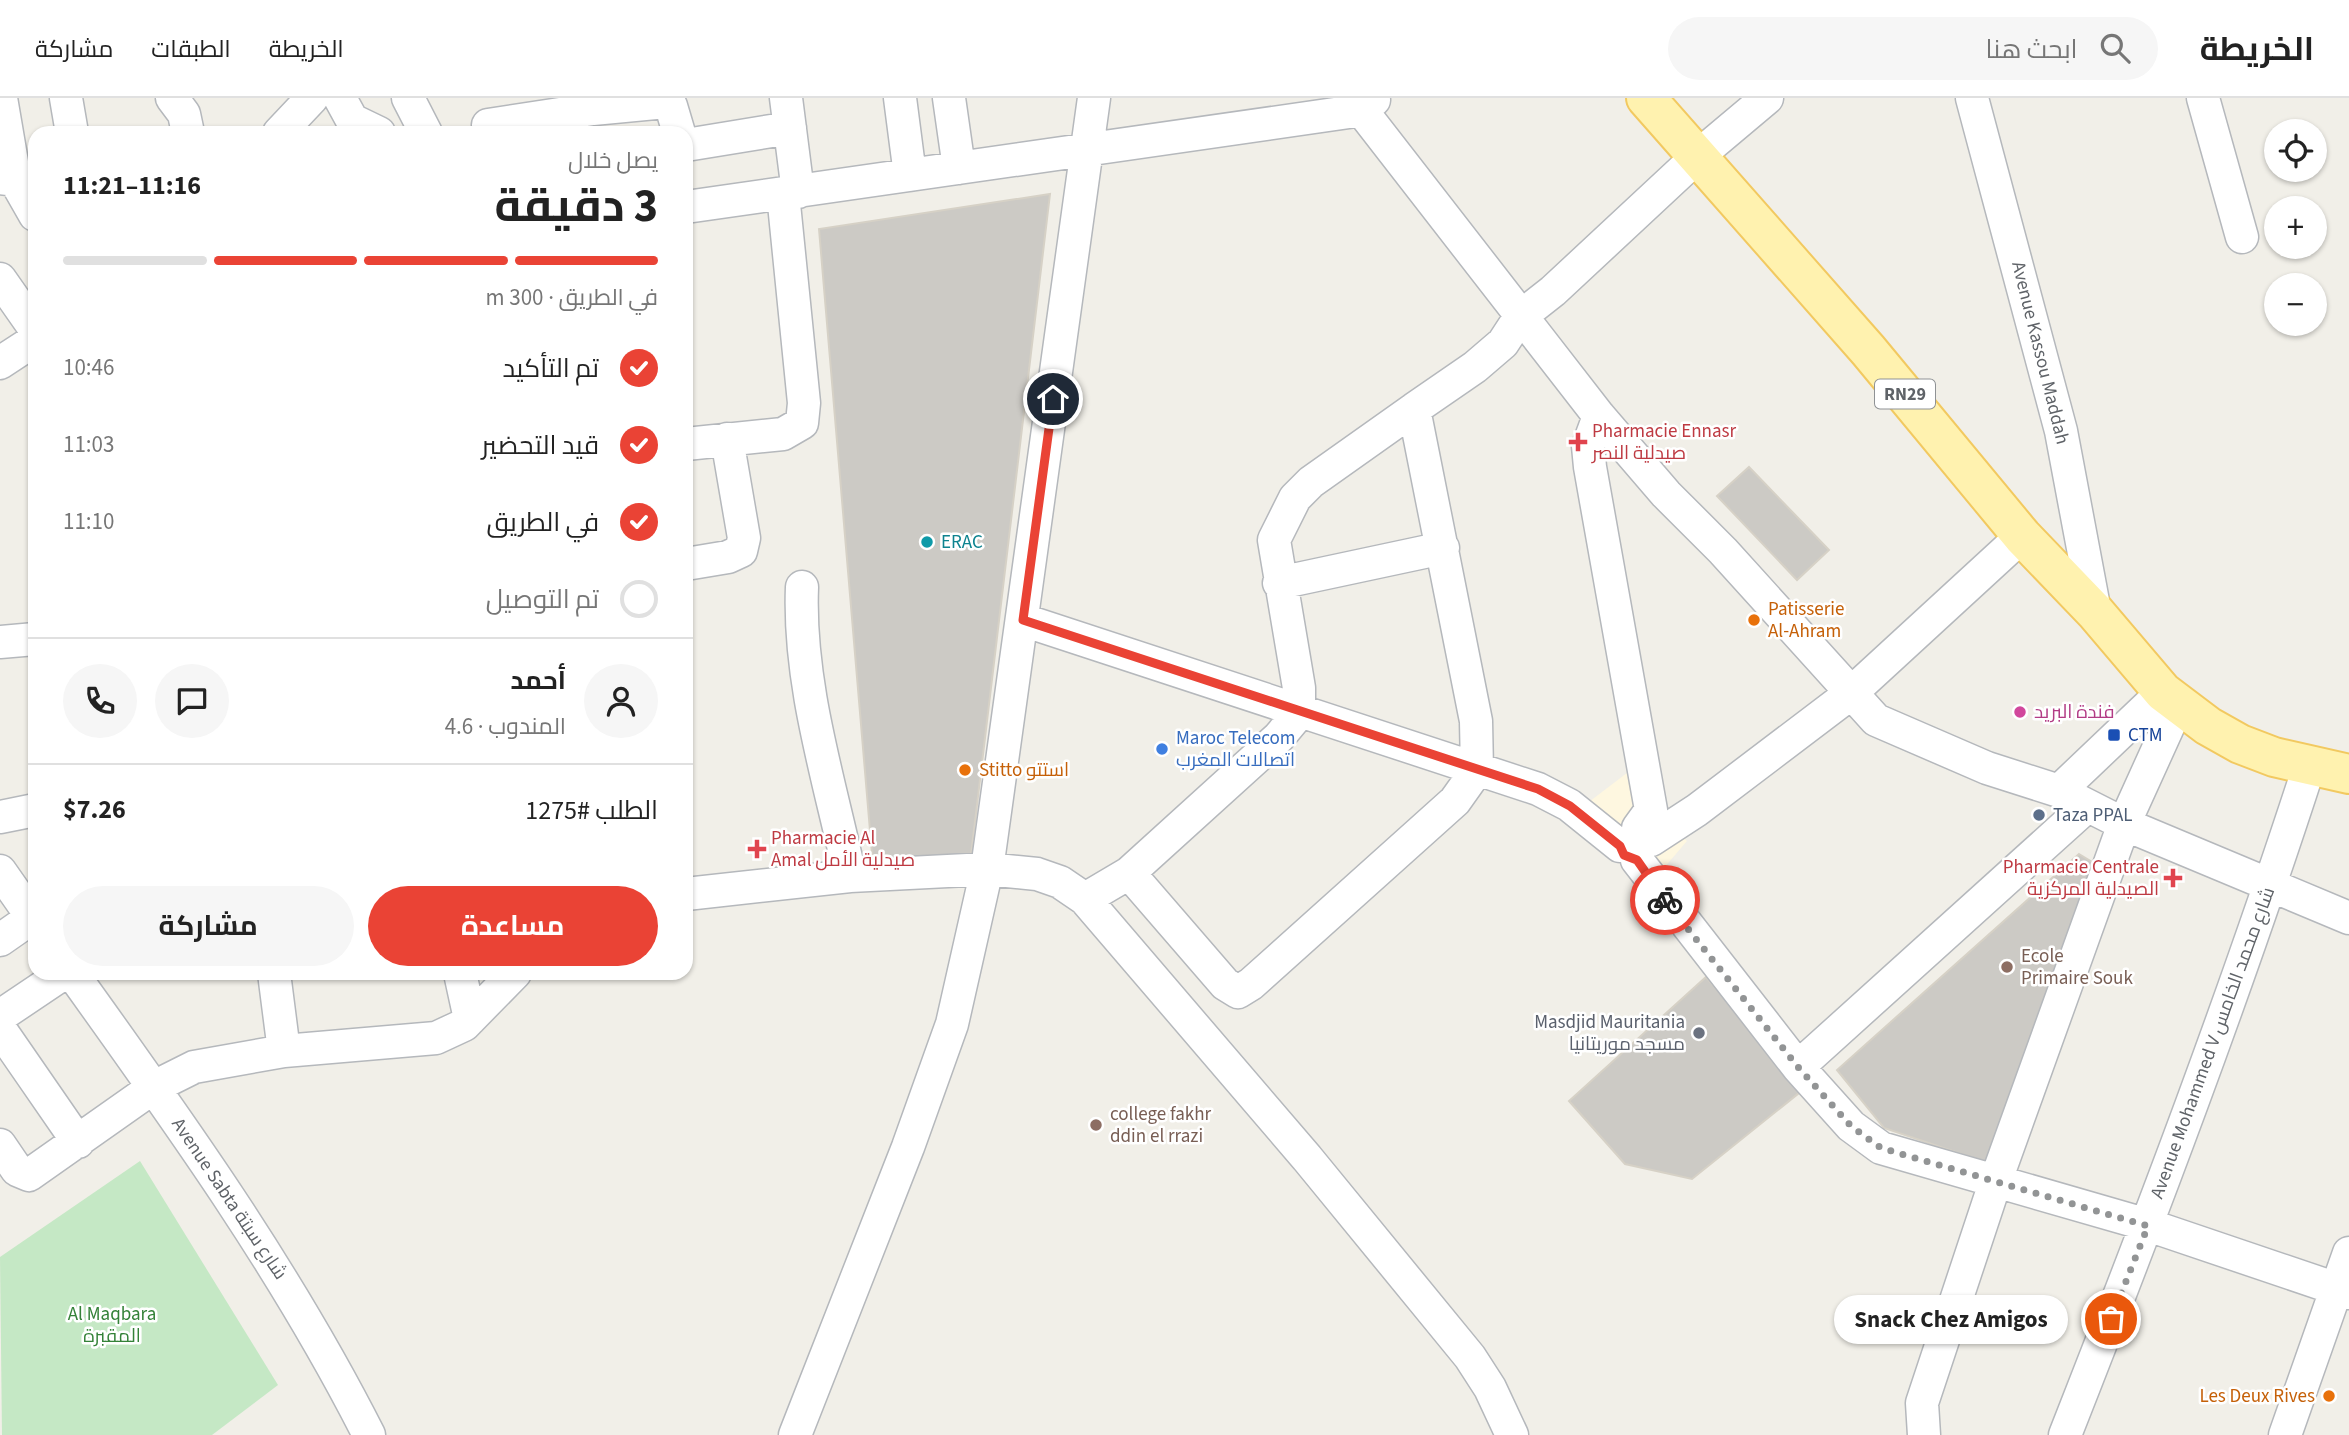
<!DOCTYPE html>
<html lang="ar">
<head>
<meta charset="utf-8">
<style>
	body { margin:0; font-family:"Source Sans 3",Cairo,sans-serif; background:#f6f6f6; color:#222; direction:rtl; height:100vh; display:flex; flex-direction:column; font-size:26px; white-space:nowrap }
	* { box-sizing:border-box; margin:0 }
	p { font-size:23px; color:#767676 }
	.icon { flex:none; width:38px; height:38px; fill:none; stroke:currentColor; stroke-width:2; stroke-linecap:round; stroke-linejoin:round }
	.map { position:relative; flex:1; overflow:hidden; direction:ltr }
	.details { position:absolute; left:28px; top:28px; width:665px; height:854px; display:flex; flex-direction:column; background:#fff; border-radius:21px; box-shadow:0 2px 5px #0004; direction:rtl }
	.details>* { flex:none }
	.buttons { position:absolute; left:2264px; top:21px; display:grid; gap:14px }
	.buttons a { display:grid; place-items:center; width:63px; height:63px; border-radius:50%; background:#fff; box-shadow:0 2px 5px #0004; font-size:35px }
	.pin { position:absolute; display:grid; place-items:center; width:60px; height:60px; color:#fff; margin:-30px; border:4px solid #fff; border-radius:50%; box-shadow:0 2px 7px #0007 }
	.courier { position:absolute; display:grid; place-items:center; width:70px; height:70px; margin:-35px; border:5px solid #ea4335; border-radius:50%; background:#fff; color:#222; box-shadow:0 2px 9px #0007 }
	.bubble { position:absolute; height:49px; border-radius:24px; background:#fff; box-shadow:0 2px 5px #0004; font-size:23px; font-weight:700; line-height:49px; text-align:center; direction:rtl }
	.overview em { font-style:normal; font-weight:700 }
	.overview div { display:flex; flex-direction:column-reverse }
	.overview { display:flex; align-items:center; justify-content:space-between; height:119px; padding:0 35px }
	h1 { font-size:46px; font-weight:700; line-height:52px }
	.bar { display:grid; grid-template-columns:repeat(4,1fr); gap:10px 7px; align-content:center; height:84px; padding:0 35px }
	.bar i { height:9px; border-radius:5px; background:#e0e0e0 }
	.bar .on { background:#ea4335 }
	.bar p { grid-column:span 4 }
	.line { display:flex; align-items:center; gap:18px; padding:0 35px; border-top:2px solid #e0e0e0 }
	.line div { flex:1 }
	.round { display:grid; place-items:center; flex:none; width:74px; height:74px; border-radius:37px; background:#f6f6f6 }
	ol { padding:0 35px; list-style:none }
	li { display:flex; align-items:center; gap:21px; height:77px }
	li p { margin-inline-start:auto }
	li .icon { padding:7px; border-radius:50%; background:#ea4335; color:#fff; stroke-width:4 }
	li:last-child { color:#767676 }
	li i { width:38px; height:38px; border:4px solid #e0e0e0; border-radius:50% }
	.button { display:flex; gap:14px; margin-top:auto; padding:14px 35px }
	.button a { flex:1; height:80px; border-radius:42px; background:#ea4335; color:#fff; font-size:28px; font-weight:700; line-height:80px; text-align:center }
	.button a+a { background:#f6f6f6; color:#222 }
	header { display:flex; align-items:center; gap:42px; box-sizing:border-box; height:98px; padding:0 35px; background:#fff; border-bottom:2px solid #e0e0e0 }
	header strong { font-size:33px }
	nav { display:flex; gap:38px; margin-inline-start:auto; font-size:24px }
	.search { width:490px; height:63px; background:#f6f6f6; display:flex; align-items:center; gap:18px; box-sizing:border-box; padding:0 24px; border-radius:38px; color:#767676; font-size:26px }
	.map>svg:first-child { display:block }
	.commercial { fill:#fef7e0 }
	.green { fill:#c5e8c5 }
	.building { fill:#cccac5; stroke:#d6d1c6; stroke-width:2 }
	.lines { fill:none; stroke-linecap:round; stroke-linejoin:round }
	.minor-casing { stroke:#b5b8bc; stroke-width:35 }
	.major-casing { stroke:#f2c960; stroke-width:42 }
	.minor { stroke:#fff; stroke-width:32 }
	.major { stroke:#fff2af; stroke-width:38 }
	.done { stroke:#929495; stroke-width:7; stroke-dasharray:0 12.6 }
	.route { stroke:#ea4335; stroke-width:9 }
	.health-dot { fill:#e0444e; stroke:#fff; stroke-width:2.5 }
	.culture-dot { fill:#0f9aa8; stroke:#fff; stroke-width:2.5 }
	.food-dot { fill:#e8710a; stroke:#fff; stroke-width:2.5 }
	.hotel-dot { fill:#d1479c; stroke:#fff; stroke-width:2.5 }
	.transit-dot { fill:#1a4fb4; stroke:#fff; stroke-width:2.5 }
	.shop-dot { fill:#3f7fe0; stroke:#fff; stroke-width:2.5 }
	.service-dot { fill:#5c6f8a; stroke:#fff; stroke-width:2.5 }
	.education-dot { fill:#8d6e63; stroke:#fff; stroke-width:2.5 }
	.worship-dot { fill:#6b7280; stroke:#fff; stroke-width:2.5 }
	.labels { text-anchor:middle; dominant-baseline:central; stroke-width:5; stroke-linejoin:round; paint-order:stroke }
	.shield { fill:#fff; stroke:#8f9295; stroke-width:2 }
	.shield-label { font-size:18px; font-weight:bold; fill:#5f6368 }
	.street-label { font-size:19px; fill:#5f6368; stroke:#fff }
	.health-label { font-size:19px; fill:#be3a42; stroke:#fff; text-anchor:start }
	.culture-label { font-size:19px; fill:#0d838f; stroke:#fff; text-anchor:start }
	.food-label { font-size:19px; fill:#c56008; stroke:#fff; text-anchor:start }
	.hotel-label { font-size:19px; fill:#b23c85; stroke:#fff; text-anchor:start }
	.transit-label { font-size:19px; fill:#164399; stroke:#fff; text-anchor:start }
	.shop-label { font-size:19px; fill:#366cbe; stroke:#fff; text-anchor:start }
	.service-label { font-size:19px; fill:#4e5e75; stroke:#fff; text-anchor:start }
	.education-label { font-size:19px; fill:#785e54; stroke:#fff; text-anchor:start }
	.worship-label { font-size:19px; fill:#5b616d; stroke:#fff; text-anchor:end }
	.park-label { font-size:19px; fill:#348238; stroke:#fff }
</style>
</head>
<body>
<header>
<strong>الخريطة</strong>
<div class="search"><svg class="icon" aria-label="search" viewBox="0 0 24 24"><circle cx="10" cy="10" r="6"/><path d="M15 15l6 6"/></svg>ابحث هنا</div>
<nav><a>الخريطة</a><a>الطبقات</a><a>مشاركة</a></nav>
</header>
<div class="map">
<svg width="2349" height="1337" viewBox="0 0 2349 1337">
	<rect width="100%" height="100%" fill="#f1efe8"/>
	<path class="commercial" d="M1640,665L1646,703L1687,743L1652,784L1577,713Z"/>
	<path class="green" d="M140,1063L278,1287L212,1337H2L0,1159Z"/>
	<path class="building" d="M1050,96L971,757L873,768L819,131Z
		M1749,369L1829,452L1797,482L1717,398Z
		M2079,756L2097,767L1994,1067L1884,1030L1837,972Z
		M1706,879L1804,991L1692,1081L1625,1066L1569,1003Z"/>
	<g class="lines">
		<defs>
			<path id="minor" d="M66,0L72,35
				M172,0L184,16L188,35
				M340,0L352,22L379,35
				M408,0L426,35
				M786,0L798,94
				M900,0L910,77
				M949,0L959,70
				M1352,0L1599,318L1666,396L1723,453L1876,622L1987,670L2059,693L2124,726L2349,820
				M1972,0L2061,333L2095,514
				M2203,0L2242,139
				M488,27L593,11L666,4L671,8L679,35
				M279,35L312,0
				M686,47L790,30
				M34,79L15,82L35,117
				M0,80L15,82L1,0
				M686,109L1363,12L1374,2
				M0,181L35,231
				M0,265L35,242
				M1599,318L1588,348L1590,369L1651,712L1638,730
				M686,346L783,336L802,325L804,305L783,96
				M686,466L728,459L741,453L744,440L727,341
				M1279,485L1443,450
				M802,489C798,586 830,684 850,778
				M1023,522L1538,691L1569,707L1620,748
				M0,544L35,541
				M2059,693L2163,594
				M0,719L35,712
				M1651,742L1697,712L1850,596L2022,438
				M1637,762L1798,969L1851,1028L1881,1050L2148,1127L2349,1195
				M0,773L35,823
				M1129,775L1225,886L1238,894L1251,886L1455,703L1477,672L1476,623L1414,311L1475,269L1503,245L1520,219L1553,193L1698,58L1767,0
				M686,796L850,778L987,771L1037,776L1060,784L1085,801L1307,1060L1470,1259L1490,1290L1512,1337
				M1085,801L1129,775L1279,639L1299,615V590L1274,442L1295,400L1311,384L1414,311
				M0,842L33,819
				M72,875C179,1024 286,1173 369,1337
				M274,875L284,953
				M460,875L470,921
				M0,918L64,875
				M0,931L78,1044
				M1798,969L2086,709
				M0,1047L17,1072L29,1077L154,989L194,969L284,953L436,940L464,927L515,875
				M795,1337L908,1049L952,926L987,771L1094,0
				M1924,1337L1922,1305L1995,1085L2124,726L2178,607
				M2065,1337C2152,1116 2236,894 2309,669
				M2285,1337L2349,1155"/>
			<path id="major" d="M1646,0L1868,252L2022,438L2095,514L2163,594L2208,628L2240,646L2274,659L2349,676"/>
		</defs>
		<use href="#minor" class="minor-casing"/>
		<use href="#major" class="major-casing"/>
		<use href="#minor" class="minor"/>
		<use href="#major" class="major"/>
	</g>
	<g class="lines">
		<path class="done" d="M1665,802L1798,969L1851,1028L1881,1050L2148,1128L2111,1221"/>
		<path class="route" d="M1053,301L1023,522L1538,691L1570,708L1620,748L1624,757L1637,762L1665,802"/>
	</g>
	<g class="health-dot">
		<path d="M1574.5 333.5h7v7h7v7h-7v7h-7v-7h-7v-7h7z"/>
		<path d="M753.5 740.5h7v7h7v7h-7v7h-7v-7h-7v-7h7z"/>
		<path d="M2169.5 769.5h7v7h7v7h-7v7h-7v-7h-7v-7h7z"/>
	</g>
	<circle class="culture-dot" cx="927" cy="444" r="7"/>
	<g class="food-dot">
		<circle cx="1754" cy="522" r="7"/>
		<circle cx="965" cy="672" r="7"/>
		<circle cx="2329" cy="1298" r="7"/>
	</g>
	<circle class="hotel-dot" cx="2020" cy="614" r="7"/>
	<rect class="transit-dot" x="2107" y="630" width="14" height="14" rx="3.5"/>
	<circle class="shop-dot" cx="1162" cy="651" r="7"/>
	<circle class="service-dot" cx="2039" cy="717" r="7"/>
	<g class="education-dot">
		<circle cx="2007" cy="869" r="7"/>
		<circle cx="1096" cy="1027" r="7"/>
	</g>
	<circle class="worship-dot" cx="1699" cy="935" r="7"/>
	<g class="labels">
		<rect class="shield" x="1875" y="281.5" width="60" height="29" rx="5"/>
		<g class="shield-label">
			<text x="1905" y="296">RN29</text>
		</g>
		<g class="street-label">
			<text transform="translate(2040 255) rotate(76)">Avenue Kassou Maddah</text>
			<text transform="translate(2213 945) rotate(-70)">Avenue Mohammed V شارع محمد الخامس</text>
			<text transform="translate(229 1101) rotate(56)">Avenue Sabta شارع سبتة</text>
		</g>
		<g class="health-label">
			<text x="1592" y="333">Pharmacie Ennasr<tspan x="1592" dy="22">صيدلية النصر</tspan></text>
			<text x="771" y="740">Pharmacie Al<tspan x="771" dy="22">Amal صيدلية الأمل</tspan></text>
			<text x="2159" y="769" text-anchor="end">Pharmacie Centrale<tspan x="2159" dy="22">الصيدلية المركزية</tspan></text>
		</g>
		<g class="culture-label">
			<text x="941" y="444">ERAC</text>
		</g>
		<g class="food-label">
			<text x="1768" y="511">Patisserie<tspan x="1768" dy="22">Al-Ahram</tspan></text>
			<text x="979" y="672">Stitto استتو</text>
			<text x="2315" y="1298" text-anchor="end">Les Deux Rives</text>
		</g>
		<g class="hotel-label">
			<text x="2034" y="614">فندة البريد</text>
		</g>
		<g class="transit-label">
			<text x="2128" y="637">CTM</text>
		</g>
		<g class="shop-label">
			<text x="1176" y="640">Maroc Telecom<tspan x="1176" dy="22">اتصالات المغرب</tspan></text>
		</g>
		<g class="service-label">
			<text x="2053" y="717">Taza PPAL</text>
		</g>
		<g class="education-label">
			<text x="2021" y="858">Ecole<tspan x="2021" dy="22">Primaire Souk</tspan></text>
			<text x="1110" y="1016">college fakhr<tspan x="1110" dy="22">ddin el rrazi</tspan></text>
		</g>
		<g class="worship-label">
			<text x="1685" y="924">Masdjid Mauritania<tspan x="1685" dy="22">مسجد موريتانيا</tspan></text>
		</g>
		<g class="park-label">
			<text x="112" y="1216">Al Maqbara<tspan x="112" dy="22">المقبرة</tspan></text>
		</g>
	</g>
</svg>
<div class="buttons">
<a><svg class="icon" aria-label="locate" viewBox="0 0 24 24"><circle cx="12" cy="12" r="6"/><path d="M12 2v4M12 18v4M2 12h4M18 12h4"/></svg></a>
<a>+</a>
<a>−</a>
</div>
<div class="pin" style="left:2111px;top:1221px;background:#ea580c"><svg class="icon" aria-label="bag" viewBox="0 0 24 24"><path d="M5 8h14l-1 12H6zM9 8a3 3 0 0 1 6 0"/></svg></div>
<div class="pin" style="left:1053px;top:301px;background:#1f2937"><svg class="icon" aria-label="home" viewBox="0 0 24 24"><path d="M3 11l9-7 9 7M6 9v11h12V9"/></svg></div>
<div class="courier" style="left:1665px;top:802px"><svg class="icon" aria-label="bike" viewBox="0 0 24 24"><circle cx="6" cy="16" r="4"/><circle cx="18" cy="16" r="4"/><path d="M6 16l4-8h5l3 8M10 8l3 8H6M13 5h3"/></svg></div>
<div class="bubble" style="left:1834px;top:1197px;width:234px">Snack Chez Amigos</div>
<section class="details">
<div class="overview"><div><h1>3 دقيقة</h1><p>يصل خلال</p></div><em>11:16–11:21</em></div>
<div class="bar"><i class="on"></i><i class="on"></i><i class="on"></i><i></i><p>في الطريق · 300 m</p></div>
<ol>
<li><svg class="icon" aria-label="check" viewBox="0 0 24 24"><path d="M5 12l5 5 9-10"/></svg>تم التأكيد<p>10:46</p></li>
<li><svg class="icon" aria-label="check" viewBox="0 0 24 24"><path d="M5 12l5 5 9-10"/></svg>قيد التحضير<p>11:03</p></li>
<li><svg class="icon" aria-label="check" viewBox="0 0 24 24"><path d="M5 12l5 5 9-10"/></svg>في الطريق<p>11:10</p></li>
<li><i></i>تم التوصيل</li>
</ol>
<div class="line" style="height:126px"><a class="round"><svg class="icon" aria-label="person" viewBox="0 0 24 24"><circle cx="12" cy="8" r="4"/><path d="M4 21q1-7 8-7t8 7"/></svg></a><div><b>أحمد</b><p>المندوب · 4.6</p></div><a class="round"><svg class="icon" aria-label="chat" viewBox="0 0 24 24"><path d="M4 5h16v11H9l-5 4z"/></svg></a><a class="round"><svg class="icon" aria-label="phone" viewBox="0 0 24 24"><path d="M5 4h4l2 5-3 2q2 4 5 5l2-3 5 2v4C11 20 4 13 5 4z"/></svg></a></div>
<div class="line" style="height:91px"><div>الطلب #1275</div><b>$7.26</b></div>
<div class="button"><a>مساعدة</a><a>مشاركة</a></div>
</section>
</div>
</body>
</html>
